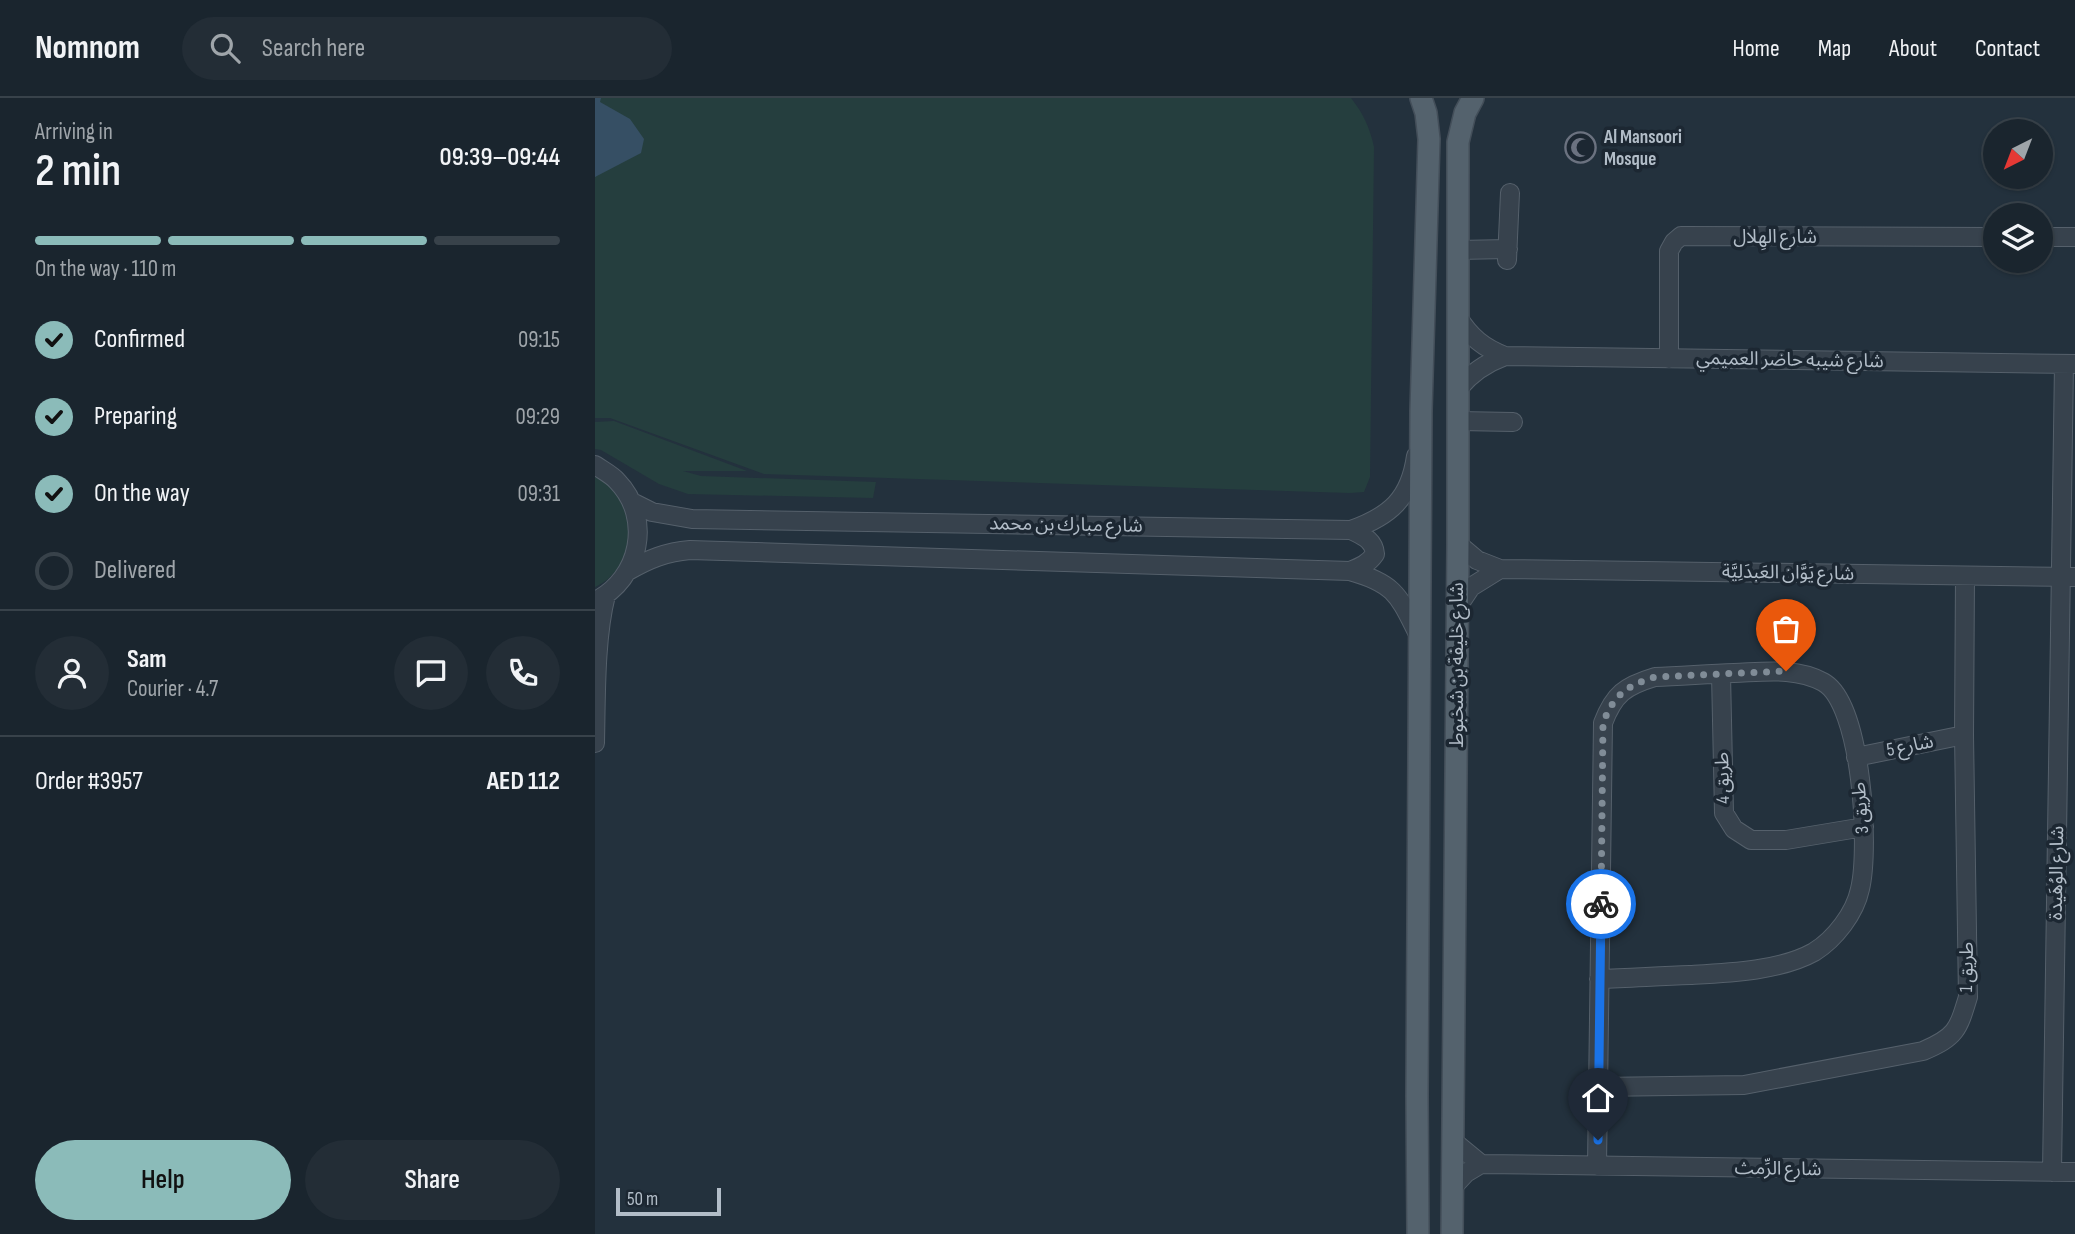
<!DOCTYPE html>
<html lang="en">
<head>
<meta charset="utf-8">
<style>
	body { margin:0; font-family:"Sofia Sans Condensed","Noto Sans Arabic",sans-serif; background:#232d36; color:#f1f3f6; height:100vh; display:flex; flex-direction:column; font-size:26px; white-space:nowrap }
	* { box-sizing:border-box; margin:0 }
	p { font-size:23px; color:#9fa5aa }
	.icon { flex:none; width:38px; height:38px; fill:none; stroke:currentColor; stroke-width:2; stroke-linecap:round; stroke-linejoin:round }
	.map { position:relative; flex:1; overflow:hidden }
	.sheet { display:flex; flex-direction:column; background:#1a252e; width:595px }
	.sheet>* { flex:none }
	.needle { width:46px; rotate:222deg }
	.fabs { position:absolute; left:1388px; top:21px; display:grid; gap:14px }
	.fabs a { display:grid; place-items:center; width:70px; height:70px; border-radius:50%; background:#1a252e; box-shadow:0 2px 5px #0004,0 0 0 2px #38424a; font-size:35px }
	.scale { position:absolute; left:21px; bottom:18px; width:105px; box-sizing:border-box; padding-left:7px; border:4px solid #b2bdc8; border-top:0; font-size:19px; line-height:24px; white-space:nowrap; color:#b2bdc8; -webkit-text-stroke:5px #1c2732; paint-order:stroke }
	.pin { position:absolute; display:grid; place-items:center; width:60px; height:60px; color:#fff; margin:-72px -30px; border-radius:50% 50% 50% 0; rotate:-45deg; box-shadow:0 0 7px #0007 }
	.pin .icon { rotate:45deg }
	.courier { position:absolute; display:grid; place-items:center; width:70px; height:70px; margin:-35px; border:5px solid #1a73e8; border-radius:50%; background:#fff; color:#222; box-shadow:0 2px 9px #0007 }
	.headline em { font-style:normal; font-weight:600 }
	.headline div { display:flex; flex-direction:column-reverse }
	.headline { display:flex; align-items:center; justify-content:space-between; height:119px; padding:0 35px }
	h1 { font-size:46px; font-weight:600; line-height:52px }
	.bar { display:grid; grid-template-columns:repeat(4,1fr); gap:10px 7px; align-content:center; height:84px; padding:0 35px }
	.bar i { height:9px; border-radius:5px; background:#38424a }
	.bar .active { background:#8bbbb9 }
	.bar p { grid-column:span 4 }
	.line { display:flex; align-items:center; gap:18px; padding:0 35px; border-top:2px solid #38424a }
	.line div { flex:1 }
	.round { display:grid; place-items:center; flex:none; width:74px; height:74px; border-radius:37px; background:#232d36 }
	ol { padding:0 35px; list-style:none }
	li { display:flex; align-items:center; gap:21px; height:77px }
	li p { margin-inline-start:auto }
	li .icon { padding:7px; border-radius:50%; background:#8bbbb9; color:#111; stroke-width:4 }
	li:last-child { color:#9fa5aa }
	li i { width:38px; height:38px; border:4px solid #38424a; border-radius:50% }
	.primary-button { display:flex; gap:14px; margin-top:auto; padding:14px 35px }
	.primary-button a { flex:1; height:80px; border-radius:42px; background:#8bbbb9; color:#111; font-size:28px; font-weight:600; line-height:80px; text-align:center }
	.primary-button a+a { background:#232d36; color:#f1f3f6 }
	header { display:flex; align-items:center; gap:42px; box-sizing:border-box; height:98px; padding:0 35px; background:#1a252e; border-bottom:2px solid #38424a }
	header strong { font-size:33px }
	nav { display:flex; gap:38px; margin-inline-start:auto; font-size:24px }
	.search { width:490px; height:63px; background:#232d36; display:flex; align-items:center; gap:18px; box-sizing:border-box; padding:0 24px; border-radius:38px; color:#9fa5aa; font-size:26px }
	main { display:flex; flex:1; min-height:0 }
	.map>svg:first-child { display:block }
	.green { fill:#253e3e }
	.water { fill:#364f64 }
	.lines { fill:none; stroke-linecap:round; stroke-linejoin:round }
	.minor-casing { stroke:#55606b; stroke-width:20 }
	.major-casing { stroke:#434e59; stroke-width:24 }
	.minor { stroke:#37424d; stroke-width:18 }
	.major { stroke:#54626d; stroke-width:21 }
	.done { stroke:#808c97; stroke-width:7; stroke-dasharray:0 12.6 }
	.route { stroke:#1a73e8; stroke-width:9 }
	.labels { text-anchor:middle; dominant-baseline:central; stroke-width:7; stroke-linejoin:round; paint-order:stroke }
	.poi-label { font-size:19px; font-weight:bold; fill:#b2bdc8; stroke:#1c2732; text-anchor:start }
	.street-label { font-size:19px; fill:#b2bdc8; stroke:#1c2732 }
</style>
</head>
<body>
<header>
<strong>Nomnom</strong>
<div class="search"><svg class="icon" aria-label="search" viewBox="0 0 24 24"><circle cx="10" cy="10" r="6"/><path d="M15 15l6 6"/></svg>Search here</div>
<nav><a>Home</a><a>Map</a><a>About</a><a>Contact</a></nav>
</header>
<main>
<section class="sheet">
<div class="headline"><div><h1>2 min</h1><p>Arriving in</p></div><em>09:39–09:44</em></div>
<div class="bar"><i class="active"></i><i class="active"></i><i class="active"></i><i></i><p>On the way · 110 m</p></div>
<ol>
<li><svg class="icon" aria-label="check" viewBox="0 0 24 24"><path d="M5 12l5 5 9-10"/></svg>Confirmed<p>09:15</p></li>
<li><svg class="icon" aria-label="check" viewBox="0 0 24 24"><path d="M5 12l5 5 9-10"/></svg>Preparing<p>09:29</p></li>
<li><svg class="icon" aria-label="check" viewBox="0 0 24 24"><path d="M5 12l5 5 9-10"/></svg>On the way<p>09:31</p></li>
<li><i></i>Delivered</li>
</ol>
<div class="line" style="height:126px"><a class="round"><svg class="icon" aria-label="person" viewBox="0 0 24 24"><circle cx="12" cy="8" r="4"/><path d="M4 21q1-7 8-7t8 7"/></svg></a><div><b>Sam</b><p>Courier · 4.7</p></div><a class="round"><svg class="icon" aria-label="chat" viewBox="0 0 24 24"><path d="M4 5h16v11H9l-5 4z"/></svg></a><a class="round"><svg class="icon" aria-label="phone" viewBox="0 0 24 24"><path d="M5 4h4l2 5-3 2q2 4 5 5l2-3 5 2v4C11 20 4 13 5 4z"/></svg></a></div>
<div class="line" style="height:91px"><div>Order #3957</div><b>AED 112</b></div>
<div class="primary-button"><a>Help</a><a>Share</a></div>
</section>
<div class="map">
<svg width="1480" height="1136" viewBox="0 0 1480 1136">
	<rect width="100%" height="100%" fill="#23313d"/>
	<path class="green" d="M0,0H756C768,15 775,30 779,49L775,379L769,394L755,395L169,376L15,320H0Z
		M19,323L152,373H88L106,378L281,384L278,400L93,396L64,386L6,352L0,351V324Z
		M0,379C43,399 45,469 0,489Z"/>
	<path class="water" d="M0,0H6L5,4L35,21L49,41L46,55L0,79Z"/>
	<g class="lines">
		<defs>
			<path id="minor" d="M1446,139H1480
				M863,152L913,151
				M912,162L915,95
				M863,219C875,239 889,250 910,258L1480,266
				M1074,261V153L1079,144L1086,138L1400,139
				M864,290C877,274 891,265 910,258
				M864,323L918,324
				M0,367C7,372 17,377 22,383C58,420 45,481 0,503
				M37,404L57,414L97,421L756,432C795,418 815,401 821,358
				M863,446L882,462L905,471L1480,479
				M33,473C54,461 71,454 95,452L755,473C802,486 804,499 825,540
				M755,473C765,469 773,466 780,456C779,442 768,438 756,432
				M862,510L876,489L905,471
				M1126,576L1129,715L1139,731L1156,742H1191L1269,729
				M0,645C1,599 0,540 11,497
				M1261,659L1369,637
				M1003,989L1149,987L1328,953C1361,939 1363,932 1373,899L1369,637L1370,478
				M858,1043L886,1066
				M1002,1068L1008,625C1019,596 1030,588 1060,579C1086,578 1113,576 1139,575C1168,574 1201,569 1228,584C1267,605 1275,750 1265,791C1260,815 1240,841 1219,854C1185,873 1133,875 1095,877C1065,878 1035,880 1004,881
				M1457,1074L1469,266
				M857,1090L871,1075L886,1066L1480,1074"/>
			<path id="major" d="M823,1136L822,998L826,313L834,41L831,15L826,0
				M857,1136L863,446V44L870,15L878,0"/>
		</defs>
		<use href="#minor" class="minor-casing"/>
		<use href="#major" class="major-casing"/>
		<use href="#minor" class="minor"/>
		<use href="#major" class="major"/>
	</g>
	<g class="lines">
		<path class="done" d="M1006,806L1008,625C1019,597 1031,588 1060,579L1191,573"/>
		<path class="route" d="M1003,1042L1006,806"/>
	</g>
	<defs>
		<symbol id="mosque-ring" viewBox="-11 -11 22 22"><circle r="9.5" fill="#1c2732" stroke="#6b7280" stroke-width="1.5"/><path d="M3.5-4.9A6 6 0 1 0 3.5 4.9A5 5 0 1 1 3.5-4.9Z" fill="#6b7280"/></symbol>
	</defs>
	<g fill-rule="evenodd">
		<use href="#mosque-ring" x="968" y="32" width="35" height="35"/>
	</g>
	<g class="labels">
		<g class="poi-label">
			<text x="1009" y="39">Al Mansoori<tspan x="1009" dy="22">Mosque</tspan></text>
		</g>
		<g class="street-label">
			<text x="1180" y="139">شارع الهِلال</text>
			<text transform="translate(1195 262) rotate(1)">شارع شيبه حاضر العميمي</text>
			<text transform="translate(471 427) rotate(1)">شارع مبارك بن محمد</text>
			<text transform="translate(1193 475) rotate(1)">شارع يَوَّان العَبدَلِيَّة</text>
			<text transform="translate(862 567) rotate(-90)">شارع خليفة بن شخبوط</text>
			<text transform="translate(1315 648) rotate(-11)">شارع 5</text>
			<text transform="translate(1128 680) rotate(-91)">طريق 4</text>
			<text transform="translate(1266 710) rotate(-94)">طريق 3</text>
			<text transform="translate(1462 775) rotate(-89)">شارع الوُهَيدة</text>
			<text transform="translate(1372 869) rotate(-89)">طريق 1</text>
			<text transform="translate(1183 1071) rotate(1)">شارع الرِّمث</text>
		</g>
	</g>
</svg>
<div class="fabs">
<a><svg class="needle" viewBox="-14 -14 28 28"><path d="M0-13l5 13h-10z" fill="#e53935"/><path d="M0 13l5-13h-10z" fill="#9fa5aa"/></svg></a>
<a><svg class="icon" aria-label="layers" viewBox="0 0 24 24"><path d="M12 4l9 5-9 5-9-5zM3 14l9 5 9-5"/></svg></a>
</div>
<div class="scale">50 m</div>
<div class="pin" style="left:1191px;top:573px;background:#ea580c"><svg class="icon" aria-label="bag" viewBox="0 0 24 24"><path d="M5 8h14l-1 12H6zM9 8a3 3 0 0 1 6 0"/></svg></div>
<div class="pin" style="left:1003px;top:1042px;background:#1f2937"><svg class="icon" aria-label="home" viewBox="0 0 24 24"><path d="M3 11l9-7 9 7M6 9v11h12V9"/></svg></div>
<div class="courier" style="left:1006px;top:806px"><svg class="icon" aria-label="bike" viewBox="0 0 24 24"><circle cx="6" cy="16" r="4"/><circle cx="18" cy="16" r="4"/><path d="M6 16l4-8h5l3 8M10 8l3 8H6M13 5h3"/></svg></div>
</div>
</main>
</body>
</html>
